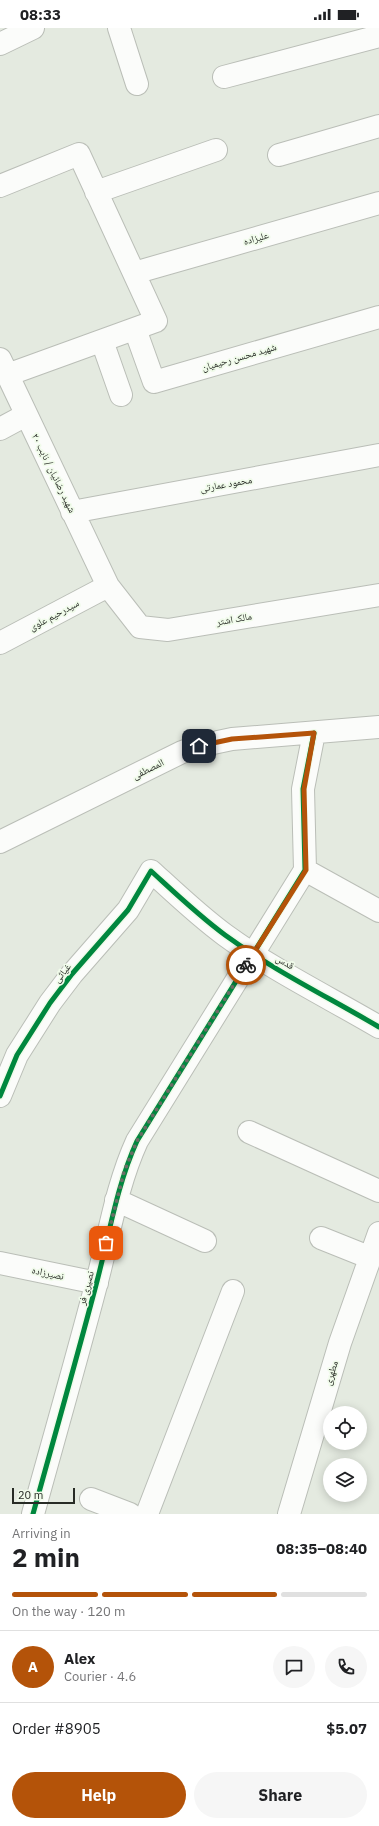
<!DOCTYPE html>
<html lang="en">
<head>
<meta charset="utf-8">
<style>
	body { margin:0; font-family:"IBM Plex Sans","Noto Naskh Arabic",sans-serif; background:#f6f6f6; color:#202124; height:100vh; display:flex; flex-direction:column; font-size:15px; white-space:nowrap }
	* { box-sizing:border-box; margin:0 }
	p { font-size:13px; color:#757577 }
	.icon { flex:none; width:22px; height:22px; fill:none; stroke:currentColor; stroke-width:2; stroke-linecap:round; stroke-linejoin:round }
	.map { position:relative; height:1486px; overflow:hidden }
	.details { display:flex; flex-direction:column; background:#fff; flex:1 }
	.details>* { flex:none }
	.fabs { position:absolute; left:323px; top:1378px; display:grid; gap:8px }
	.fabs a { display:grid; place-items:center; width:44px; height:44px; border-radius:50%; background:#fff; box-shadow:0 2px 10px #0003; font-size:20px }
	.scale { position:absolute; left:12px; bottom:10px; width:63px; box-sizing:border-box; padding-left:4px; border:2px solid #272b25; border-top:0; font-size:11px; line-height:14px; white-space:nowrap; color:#272b25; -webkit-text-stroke:3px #f0fbea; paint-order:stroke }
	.pin { position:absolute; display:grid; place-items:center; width:34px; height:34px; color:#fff; margin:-17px; border-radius:8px; box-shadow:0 2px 6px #0006 }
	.courier { position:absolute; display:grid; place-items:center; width:40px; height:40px; margin:-20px; border:3px solid #b45309; border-radius:50%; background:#fff; color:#222; box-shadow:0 1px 5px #0007 }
	.overview em { font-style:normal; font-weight:700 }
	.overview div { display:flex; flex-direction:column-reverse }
	.overview { display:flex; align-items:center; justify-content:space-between; height:68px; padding:0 12px }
	h1 { font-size:26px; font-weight:700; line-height:30px }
	.bar { display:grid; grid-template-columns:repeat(4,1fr); gap:6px 4px; align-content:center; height:48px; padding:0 12px }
	.bar i { height:5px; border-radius:3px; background:#e0e0e0 }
	.bar .active { background:#b45309 }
	.bar p { grid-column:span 4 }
	.line { display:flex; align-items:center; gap:10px; padding:0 12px; border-top:1px solid #e0e0e0 }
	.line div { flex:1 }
	.round { display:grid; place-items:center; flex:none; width:42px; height:42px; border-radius:21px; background:#f6f6f6 }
	.primary-button { display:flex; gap:8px; margin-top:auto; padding:8px 12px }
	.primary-button a { flex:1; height:46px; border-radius:24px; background:#b45309; color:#fff; font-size:16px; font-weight:700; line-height:46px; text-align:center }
	.primary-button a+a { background:#f6f6f6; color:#202124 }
	.status { display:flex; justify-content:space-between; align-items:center; height:28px; padding:0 20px; background:#fff; direction:ltr }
	.status svg { height:11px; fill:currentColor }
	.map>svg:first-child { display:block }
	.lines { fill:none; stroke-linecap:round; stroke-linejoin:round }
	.minor-casing { stroke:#babeb7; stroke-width:24 }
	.minor { stroke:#fbfcfa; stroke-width:22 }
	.cycleway-casing { stroke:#f0fbea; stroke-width:8 }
	.cycleway { stroke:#00873e; stroke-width:5 }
	.done { stroke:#696e66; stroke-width:4; stroke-dasharray:0 7.2 }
	.route { stroke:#b45309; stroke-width:5 }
	.labels { text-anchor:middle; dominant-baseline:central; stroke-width:3.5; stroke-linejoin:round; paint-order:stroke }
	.street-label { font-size:10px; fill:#272b25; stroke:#f0fbea }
</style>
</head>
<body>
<div class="status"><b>08:33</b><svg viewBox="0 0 49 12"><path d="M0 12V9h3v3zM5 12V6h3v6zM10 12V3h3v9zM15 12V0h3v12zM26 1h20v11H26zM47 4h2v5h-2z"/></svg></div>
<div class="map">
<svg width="379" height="1486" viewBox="0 0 379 1486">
	<rect width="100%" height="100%" fill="#e4eae0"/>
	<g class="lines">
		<defs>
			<path id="minor" d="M119,0L137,56
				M0,16L33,0
				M224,49L379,8
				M279,127L379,98
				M0,158L79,126L156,293L7,347
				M96,164L216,122
				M134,245L379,175
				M135,301L154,354L379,289
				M102,313L121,367
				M0,331L108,558L140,599L168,602L379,567
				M0,401L26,387
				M72,484L379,427
				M0,615L108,558
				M0,814L182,724L199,718L232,711L379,699
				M305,842L379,883
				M0,1068L17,1027L50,975L72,946L128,882L151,843C175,865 199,888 225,907C273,942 328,969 379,999
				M249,1104L379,1163
				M116,1172L205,1213
				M321,1210L371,1230
				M0,1235L97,1255
				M91,1471L130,1486
				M33,1486C54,1410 76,1333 96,1257C109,1209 116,1159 137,1113L305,842L303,761L314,705
				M147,1486L233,1263
				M289,1486L340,1315L379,1205"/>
		</defs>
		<use href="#minor" class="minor-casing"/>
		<use href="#minor" class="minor"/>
		<defs>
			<path id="cycleway" d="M0,1068L17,1027L50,975L72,946L128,882L151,843C175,865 199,888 225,907C273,942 328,969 379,999
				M33,1486C54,1410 76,1333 96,1257C109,1209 116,1159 137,1113L305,842L303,761L314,705"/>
		</defs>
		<use href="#cycleway" class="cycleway-casing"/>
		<use href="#cycleway" class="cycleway"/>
	</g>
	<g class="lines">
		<path class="done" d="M106,1215L124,1144L137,1113L246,937"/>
		<path class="route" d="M199,718L232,711L314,705L304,761L306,842L246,937"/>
	</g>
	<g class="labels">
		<g class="street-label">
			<text transform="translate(256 210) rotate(-16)">علیزاده</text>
			<text transform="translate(239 329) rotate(-16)">شهید محسن رحیمیان</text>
			<text transform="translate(54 445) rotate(64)">شهید رضائیان / نایب ۲۰</text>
			<text transform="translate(226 456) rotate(-10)">محمود عمارتی</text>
			<text transform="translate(54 587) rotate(-28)">سیدرحیم علوی</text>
			<text transform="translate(234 591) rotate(-10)">مالک اشتر</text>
			<text transform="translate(148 741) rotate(-26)">المصطفی</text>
			<text transform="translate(285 934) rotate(30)">قدس</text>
			<text transform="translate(62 945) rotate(-51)">غیاثی</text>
			<text transform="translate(48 1245) rotate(12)">نصیرزاده</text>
			<text transform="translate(86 1260) rotate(-75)">نصیری فر</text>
			<text transform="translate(331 1345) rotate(-72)">مطهری</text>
		</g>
	</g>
</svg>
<div class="fabs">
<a><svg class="icon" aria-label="locate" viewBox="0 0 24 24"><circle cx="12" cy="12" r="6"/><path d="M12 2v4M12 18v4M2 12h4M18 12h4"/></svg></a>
<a><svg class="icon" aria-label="layers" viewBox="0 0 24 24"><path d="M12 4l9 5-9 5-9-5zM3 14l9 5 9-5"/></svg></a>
</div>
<div class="scale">20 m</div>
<div class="pin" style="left:106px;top:1215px;background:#ea580c"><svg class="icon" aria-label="bag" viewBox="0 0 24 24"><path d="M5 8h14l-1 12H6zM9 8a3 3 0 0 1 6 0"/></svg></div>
<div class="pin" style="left:199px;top:718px;background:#1f2937"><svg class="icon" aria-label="home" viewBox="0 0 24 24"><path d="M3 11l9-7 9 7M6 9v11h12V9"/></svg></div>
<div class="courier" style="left:246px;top:937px"><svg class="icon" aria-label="bike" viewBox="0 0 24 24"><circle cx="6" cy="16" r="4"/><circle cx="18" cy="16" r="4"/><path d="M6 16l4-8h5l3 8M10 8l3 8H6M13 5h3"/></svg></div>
</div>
<section class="details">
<div class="overview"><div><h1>2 min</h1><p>Arriving in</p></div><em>08:35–08:40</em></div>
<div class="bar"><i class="active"></i><i class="active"></i><i class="active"></i><i></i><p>On the way · 120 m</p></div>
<div class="line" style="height:72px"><b class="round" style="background:#b45309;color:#fff">A</b><div><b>Alex</b><p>Courier · 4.6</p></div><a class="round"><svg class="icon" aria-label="chat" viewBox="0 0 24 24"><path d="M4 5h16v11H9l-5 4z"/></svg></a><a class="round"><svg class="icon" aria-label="phone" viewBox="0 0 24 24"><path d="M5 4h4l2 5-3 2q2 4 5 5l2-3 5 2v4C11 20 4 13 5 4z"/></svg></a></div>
<div class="line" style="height:52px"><div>Order #8905</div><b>$5.07</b></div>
<div class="primary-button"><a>Help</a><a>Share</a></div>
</section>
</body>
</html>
